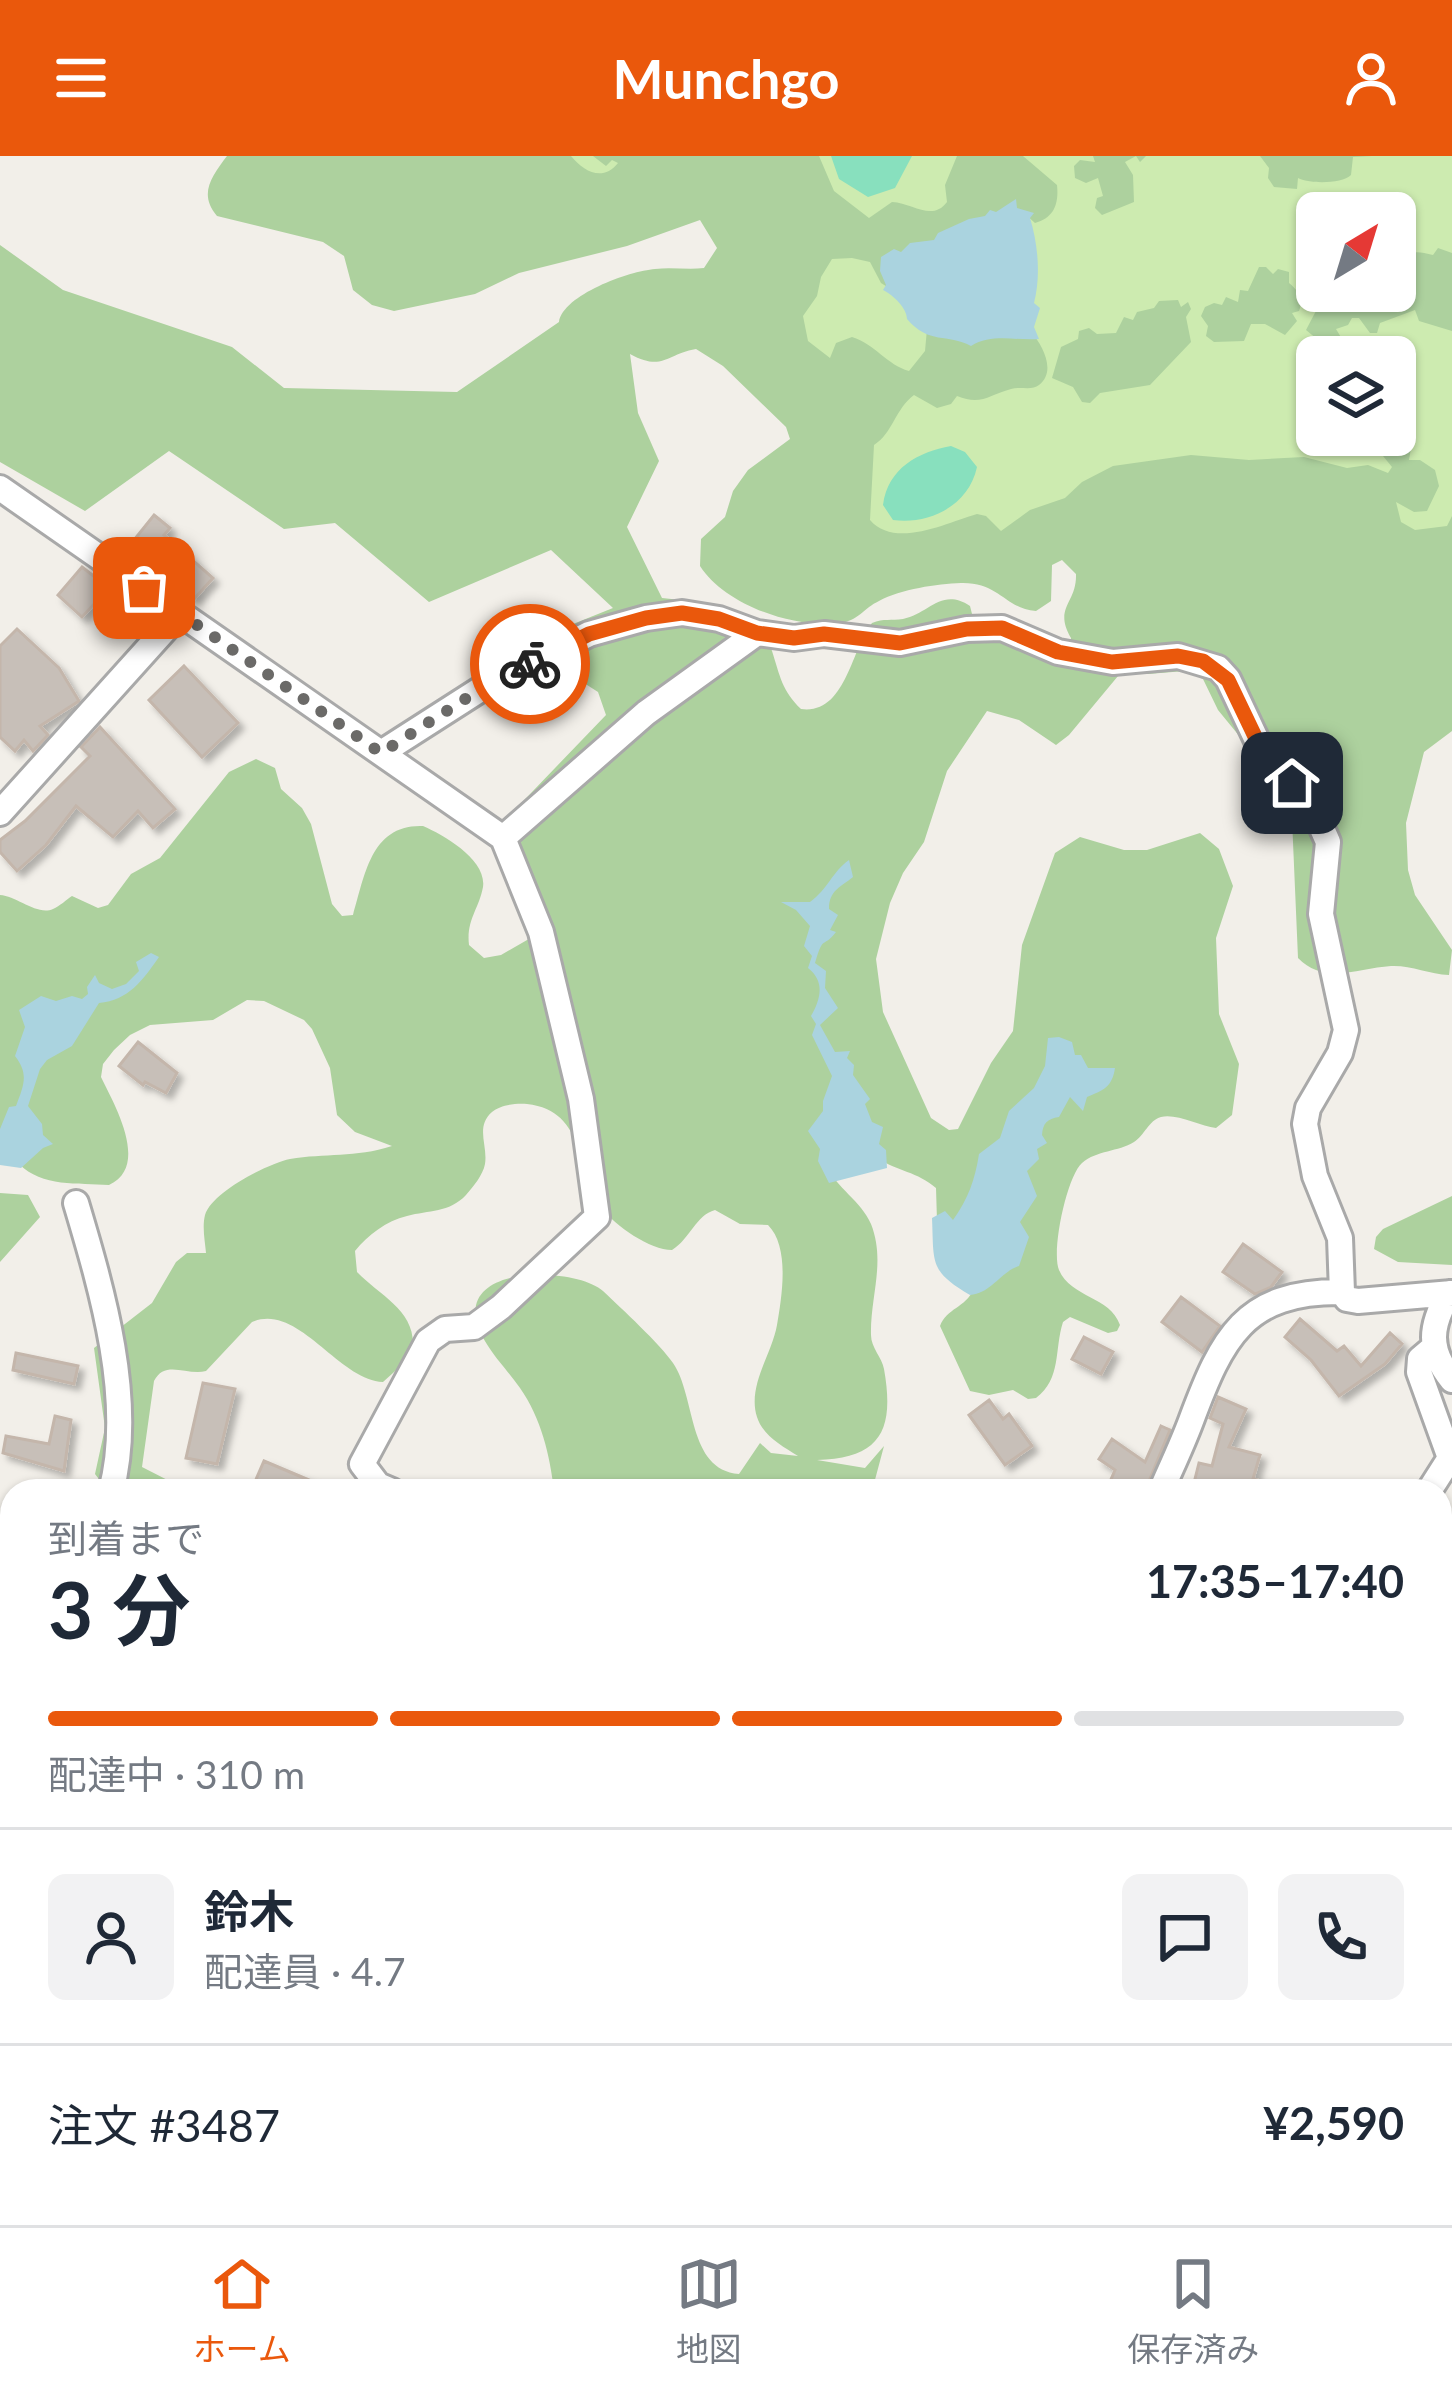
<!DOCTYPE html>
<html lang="ja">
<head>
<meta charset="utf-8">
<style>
	body { margin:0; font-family:Lato,"Noto Sans JP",sans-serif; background:#f2f2f3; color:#1f2937; height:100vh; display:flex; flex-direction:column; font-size:45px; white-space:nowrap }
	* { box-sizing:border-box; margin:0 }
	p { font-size:39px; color:#747a83 }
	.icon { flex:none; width:66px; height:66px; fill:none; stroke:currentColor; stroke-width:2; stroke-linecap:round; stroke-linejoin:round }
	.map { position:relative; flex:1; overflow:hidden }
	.sheet { position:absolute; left:0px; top:1323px; width:1452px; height:747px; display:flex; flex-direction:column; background:#fff; border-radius:36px 36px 0 0; box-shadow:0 3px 9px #0004 }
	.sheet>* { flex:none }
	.needle { width:78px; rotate:38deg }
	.controls { position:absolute; left:1296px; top:36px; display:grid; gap:24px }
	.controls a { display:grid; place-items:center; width:120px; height:120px; border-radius:18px; background:#fff; box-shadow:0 3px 9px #0004; font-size:60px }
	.pin { position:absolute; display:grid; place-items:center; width:102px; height:102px; color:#fff; margin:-51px; border-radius:24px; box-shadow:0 6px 18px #0006 }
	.courier { position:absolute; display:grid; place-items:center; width:120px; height:120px; margin:-60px; border:9px solid #ea580c; border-radius:50%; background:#fff; color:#222; box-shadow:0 3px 15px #0007 }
	.head em { font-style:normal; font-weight:700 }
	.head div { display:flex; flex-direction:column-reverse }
	.head { display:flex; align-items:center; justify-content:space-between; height:204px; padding:0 48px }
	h1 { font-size:78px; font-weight:700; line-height:90px }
	.bar { display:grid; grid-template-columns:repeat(4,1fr); gap:18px 12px; align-content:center; height:144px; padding:0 48px }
	.bar i { height:15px; border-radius:9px; background:#e0e1e3 }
	.bar .on { background:#ea580c }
	.bar p { grid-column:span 4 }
	.line { display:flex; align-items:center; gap:30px; padding:0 48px; border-top:3px solid #e0e1e3 }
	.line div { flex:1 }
	.round { display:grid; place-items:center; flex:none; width:126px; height:126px; border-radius:18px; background:#f2f2f3 }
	header { display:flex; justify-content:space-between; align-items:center; height:156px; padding:0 48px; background:#ea580c; color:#fff; font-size:54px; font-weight:700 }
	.dock { display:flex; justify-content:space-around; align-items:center; height:168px; border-top:3px solid #e0e1e3; background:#fff; font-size:33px; color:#747a83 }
	.dock a { display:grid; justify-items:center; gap:6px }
	.dock .on { color:#ea580c }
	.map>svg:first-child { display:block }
	.grass { fill:#cdebb0; fill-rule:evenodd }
	.forest { fill:#add19e; fill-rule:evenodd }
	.pitch { fill:#88e0be }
	.water { fill:#aad3df }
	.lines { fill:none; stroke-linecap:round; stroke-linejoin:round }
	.stream { stroke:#aad3df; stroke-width:6 }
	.building { fill:#c7bfb8; stroke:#c4b6ab; stroke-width:3; filter:url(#shadow) }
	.minor-casing { stroke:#a9a9a9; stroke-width:30 }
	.minor { stroke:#fff; stroke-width:24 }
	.done { stroke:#6b6a68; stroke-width:12; stroke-dasharray:0 21.6 }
	.route { stroke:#ea580c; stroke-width:15 }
</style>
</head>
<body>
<header><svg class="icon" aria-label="menu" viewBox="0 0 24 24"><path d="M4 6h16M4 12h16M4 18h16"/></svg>Munchgo<svg class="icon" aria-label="person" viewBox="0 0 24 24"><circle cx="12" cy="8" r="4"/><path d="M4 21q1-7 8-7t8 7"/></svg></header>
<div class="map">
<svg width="1452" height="2069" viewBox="0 0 1452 2069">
	<defs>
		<filter id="shadow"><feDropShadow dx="5.5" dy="5.5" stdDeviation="3" flood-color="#0004"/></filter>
	</defs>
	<rect width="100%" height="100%" fill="#f2efe9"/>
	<path class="grass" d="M347,0H1452V396L842,402L721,46ZM1317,57H1395V135H1317ZM1317,201H1395V279H1317Z"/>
	<path class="forest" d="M227,0H571C584,16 603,26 618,7L612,4L606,10L593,0H819L834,35L869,62L892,46C913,47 932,66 947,46L945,29L957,0H1023L1057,29C1059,48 1054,62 1035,67L1024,57L889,132L881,127L870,106L852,102L832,103L821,121L817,140L803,160L808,185L830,202L836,187L852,181C875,188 887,209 909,215L925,195L927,173L1032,177C1042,189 1057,215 1039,229C1032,235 1020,230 1011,233C989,239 981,250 957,240L951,248L937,252L914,239C895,253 893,277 874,289L870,364C895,393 946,367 977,358L986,360L1001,375L1030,354L1065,342L1082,326L1113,310L1191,299L1249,304L1304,301L1347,312L1368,309L1388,317L1392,311L1383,300L1387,287L1400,280L1412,287L1409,304H1420L1435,314L1439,330L1427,355L1414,356L1396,346L1401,366L1415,374L1447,370L1452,360V575L1424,596L1406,667L1408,714L1415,739L1452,794L1449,819C1429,818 1410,809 1391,810C1359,812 1324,829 1298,802L1292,663L1262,626L1245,587L1218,554L1203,523L1185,515L1148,518L1123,514L1069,579L1056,589L1019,564L987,555L947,615L924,686L903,717L890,747L876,803L883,856L931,962L949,974L958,973L991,907L1013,875L1022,789L1055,697L1080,681L1124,694H1147L1200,677L1219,693L1233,730L1216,782L1219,858L1239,908L1232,959L1216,972C1200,970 1176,957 1161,961C1149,964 1144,980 1134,986C1118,996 1097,994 1082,1007C1067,1020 1051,1095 1059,1114C1071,1142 1110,1140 1120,1169L1117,1175L1108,1177L1070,1161L1063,1166C1054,1194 1062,1222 1036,1242L1028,1243L1013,1234L989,1239L970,1235L940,1170C947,1152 965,1152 974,1133L1022,1016L1063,894L956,1070L937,1065L936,1032C918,1016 897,1015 877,1002L826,1010C837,1032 861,1045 871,1068C886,1106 870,1141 871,1179C871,1192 882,1201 884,1213C895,1275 880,1302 817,1304L865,1312L884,1290L872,1335H554C550,1299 541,1262 520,1232C505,1210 481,1189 476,1162C467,1107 578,1112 603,1135C622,1153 660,1188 673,1207C696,1240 687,1314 739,1318L760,1287L771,1297L798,1300C782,1290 763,1280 757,1261C747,1230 772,1198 777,1169C782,1140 790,1091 768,1069L740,1068L715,1054C696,1059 690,1083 672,1094C650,1094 616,1070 602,1053C575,1017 588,955 527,948C516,947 500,949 492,956C475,971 488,989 485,1008C483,1019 473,1031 466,1039C449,1057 429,1054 407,1060C386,1065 368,1079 355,1095L357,1116C380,1140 415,1154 413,1191L404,1207L383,1226C338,1224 298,1146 252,1166L206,1215C187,1220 165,1203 154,1225L142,1311L189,1335H108L95,1318L105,1272L94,1192L152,1147L176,1106L187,1097H206C205,1085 202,1071 205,1059C212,1036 267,1008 290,1003C325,997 355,1002 392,990L355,976L337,959L330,912L312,873L304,864L264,845L247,844L213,864L150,869L130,879L114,894L103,908L101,921C115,950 150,1010 109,1029C78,1027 42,1031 19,1008L30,929L38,906L99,834L30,907L24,955L0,985V739C17,740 37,760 53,753C60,750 66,744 72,740L98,752L108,749L131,718L160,702L229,616L256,603L275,612L281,633L302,652L311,668L332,748L342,760L353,759C365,719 371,668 423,670C444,679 487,704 483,731C479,753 466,764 469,789L484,802L501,799L534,780L505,664L606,559L598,536L548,504L544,487L553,476L613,452L551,394L429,446L335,367L284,373L169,295L85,355L0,306V89L63,134L232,191L284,232L457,236L559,166C563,139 629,115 655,113C672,111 688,114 704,112L717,92L700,64L627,90L519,117L475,138L394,155L372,149L353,134L344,100L323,86L217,60C198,38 212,20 227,0ZM696,193L723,210L786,271L790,283L748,314L733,335L725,361L701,383L700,410C725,449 794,473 840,467C858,465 864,452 879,445C901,433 937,428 961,427C1000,426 1005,453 1036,455L1051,445L1052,409L1062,404L1076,418C1077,448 1053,451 1071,482L1070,490L974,466L970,450C941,431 929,458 903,463C891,465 884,462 872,467C851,493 846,559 801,553C782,535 780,520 772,495C757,448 705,447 662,442L627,371L659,305L638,257L630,198C663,216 666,198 696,193Z
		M1093,0H1146L1140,6L1136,0L1125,6L1133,19L1134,46L1102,59L1095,52L1097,42L1103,40L1098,22L1086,27L1075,22L1074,10L1080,4L1095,6Z
		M1260,0H1372L1353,1L1351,19C1342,28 1309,28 1298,22L1297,33L1274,31L1268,22L1269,12Z
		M1438,92L1452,97V175L1419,165L1415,154L1380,167L1377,177H1370L1359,162H1352L1348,169L1336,173L1342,183L1340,191L1329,193L1306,174L1318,151L1314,135L1317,118V135H1395V107L1400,112C1406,93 1416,95 1433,99Z
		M1259,111H1266L1273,118L1278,113L1289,116V127C1298,134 1304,143 1299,155L1292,157L1297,165L1285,179L1265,168H1251L1244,185L1214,186L1206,180L1208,170L1201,160L1205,151L1214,147L1222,149L1226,141L1238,146L1240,134L1248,135Z
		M1178,144L1181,151L1188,146L1191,153L1186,161L1191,186L1150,229L1100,237L1090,247L1082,246L1073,231L1052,222L1061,191L1078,183L1079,175L1089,172L1097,178L1116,177L1124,161L1133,164L1137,156L1154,152L1159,145Z
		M0,1037L28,1039L40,1061L0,1106Z
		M1452,1040V1109L1398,1106L1374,1093L1376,1081L1383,1073Z"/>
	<path class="pitch" d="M831,0H912L895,32L868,41L839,23Z
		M951,290L965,296L977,311C969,349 930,369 893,364L883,349C888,312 918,296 951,290Z"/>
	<path class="water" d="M1016,43L1017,52L1034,57L1030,62C1038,88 1041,120 1034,147L1040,152L1034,171L1039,183C1016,185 992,177 971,190C947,177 929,189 907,163C907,152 893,139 883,134L886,129L880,115L881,101L894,93L901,96L910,87L934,84L938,77L969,63L985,60L990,54L996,56Z
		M849,704L853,721C841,731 829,734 829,753L838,759L830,774L836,776C822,794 824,777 815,807L826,815L825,832L838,852L820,869L835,896L850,895L847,902L854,909L853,919L870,943L865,948L872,966L883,971L879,988L886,994L887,1012L829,1027L818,1005L820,993L808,975L823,955V945L832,920L812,879L816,868L811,860C821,843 825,825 808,812L812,800L804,790L810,770L796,754L781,746H810C828,733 832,716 849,704Z
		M151,797L159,801C142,825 129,844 99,847L72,890L47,904L40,913L28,950L42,968L43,979L53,988L43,992L21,1012L0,1009V973L9,951L16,950C24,929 29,918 15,900L25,871L19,854L41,840L56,845L72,840L82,843L88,838L87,831L95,819L99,827L112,833L126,828L139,815L136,806Z
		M1059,881L1072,886L1075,899H1081L1088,912H1115C1112,931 1104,934 1087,941L1083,955L1070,941L1059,961C1047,963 1043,967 1042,979L1047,987L1037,993L1039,1003L1027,1015L1037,1040L1020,1066L1029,1081L1019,1110C1000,1116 992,1137 970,1139C929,1115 934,1107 932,1062L945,1055L953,1064C968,1043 975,1024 979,998L1000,982L1009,955L1034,932L1045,910L1048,882Z"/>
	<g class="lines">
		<path class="stream" d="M1440,1371L1452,1382
			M859,2069L865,2058"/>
	</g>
	<path class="building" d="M154,359L170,372L164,379L213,422L194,443L158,410L161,406L134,384Z
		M82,411L109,432L82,461L58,439Z
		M17,473L59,512L79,545L40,570L48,579L33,595L24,584L15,595L0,581V490Z
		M184,510L238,567L202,601L149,544Z
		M100,571L175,653L153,672L138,655L113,681L76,650L46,689L17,715L0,696V684L25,665L90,600L81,591Z
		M138,886L177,917L166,937L145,926L143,929L119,910Z
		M1243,1088L1282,1116L1271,1131L1255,1138L1223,1116Z
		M1181,1141L1220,1170L1202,1196L1162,1166Z
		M1300,1163L1337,1195L1344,1190L1361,1210L1390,1177L1402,1188L1385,1208L1339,1240L1311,1204L1285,1181Z
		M1084,1181L1113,1196L1101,1218L1072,1203Z
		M16,1197L78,1210L74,1228L13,1214Z
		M203,1227L235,1233L217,1308L186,1302Z
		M1218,1241L1246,1253L1229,1291L1260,1299L1253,1323L1280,1330L1279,1335H1192L1199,1307L1212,1310L1223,1268L1210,1262Z
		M989,1244L1003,1263L1009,1258L1032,1290L1005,1309L969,1259Z
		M55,1260L71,1264L64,1315L3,1297L6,1280L49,1288Z
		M1161,1270L1170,1274L1145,1335H1106L1115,1314L1099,1303L1112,1283L1145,1306Z
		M264,1305L335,1335H251Z"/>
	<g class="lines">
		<defs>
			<path id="minor" d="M0,332L503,682L541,776L581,943L597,1061L501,1151L474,1171L445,1173L428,1185L362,1308L378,1329L392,1335
				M381,597L484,531L589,478L646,462L682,457L719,463L757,477L794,482L824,478L900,487L967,473L1002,472L1058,496L1113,506L1178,500L1218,512L1228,523L1261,593L1310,645L1328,686L1321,758L1346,874L1340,897L1308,952L1305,968L1315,1020L1340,1082L1342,1136L1347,1143L1358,1145L1452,1137
				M0,657L180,457
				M503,682L646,557L757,477
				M76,1047C102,1134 135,1246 111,1335
				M1449,1137C1430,1170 1427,1193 1452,1224
				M1161,1335C1171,1312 1182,1289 1191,1265C1222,1182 1244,1135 1342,1136
				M1429,1335L1450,1302L1419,1216L1420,1203L1433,1192
				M11,1694L6,1630L12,1599
				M624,2058L647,2069
				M751,2058L774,2069
				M1048,2058L1066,2069
				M543,2069L550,2058
				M802,2069L808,2058
				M930,2069L936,2058
				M1189,2069L1195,2058"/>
		</defs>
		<use href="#minor" class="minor-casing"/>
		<use href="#minor" class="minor"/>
	</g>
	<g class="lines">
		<path class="done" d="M144,432L381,597L484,531L530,508"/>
		<path class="route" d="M530,508L589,478L646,462L682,457L719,463L757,477L794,482L824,478L900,487L967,473L1002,472L1058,496L1112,506L1178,500L1203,505L1228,524L1261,593L1292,627"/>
	</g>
</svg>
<div class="controls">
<a><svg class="needle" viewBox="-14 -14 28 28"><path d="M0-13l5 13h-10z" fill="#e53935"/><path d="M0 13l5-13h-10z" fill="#747a83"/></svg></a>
<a><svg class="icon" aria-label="layers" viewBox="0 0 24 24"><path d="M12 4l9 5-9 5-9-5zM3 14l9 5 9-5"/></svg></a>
</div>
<div class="pin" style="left:144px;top:432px;background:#ea580c"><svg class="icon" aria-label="bag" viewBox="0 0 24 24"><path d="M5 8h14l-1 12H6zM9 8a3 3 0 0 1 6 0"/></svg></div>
<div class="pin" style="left:1292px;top:627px;background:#1f2937"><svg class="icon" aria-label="home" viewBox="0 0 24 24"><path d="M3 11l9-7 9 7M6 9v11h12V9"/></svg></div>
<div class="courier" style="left:530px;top:508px"><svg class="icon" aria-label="bike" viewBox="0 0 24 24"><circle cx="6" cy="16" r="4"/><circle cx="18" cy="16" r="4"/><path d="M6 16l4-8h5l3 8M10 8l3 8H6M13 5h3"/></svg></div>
<section class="sheet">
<div class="head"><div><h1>3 分</h1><p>到着まで</p></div><em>17:35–17:40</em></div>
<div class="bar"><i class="on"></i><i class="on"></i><i class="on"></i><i></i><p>配達中 · 310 m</p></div>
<div class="line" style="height:216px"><a class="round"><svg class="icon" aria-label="person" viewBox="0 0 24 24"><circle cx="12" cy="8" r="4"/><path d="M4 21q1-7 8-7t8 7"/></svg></a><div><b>鈴木</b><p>配達員 · 4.7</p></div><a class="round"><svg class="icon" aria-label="chat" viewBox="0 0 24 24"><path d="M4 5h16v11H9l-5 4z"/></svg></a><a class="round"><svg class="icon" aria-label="phone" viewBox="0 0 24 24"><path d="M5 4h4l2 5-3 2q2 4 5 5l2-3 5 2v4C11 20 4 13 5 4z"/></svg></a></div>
<div class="line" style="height:156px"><div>注文 #3487</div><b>¥2,590</b></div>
</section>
</div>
<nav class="dock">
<a class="on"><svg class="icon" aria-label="home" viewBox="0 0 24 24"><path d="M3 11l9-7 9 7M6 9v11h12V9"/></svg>ホーム</a>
<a><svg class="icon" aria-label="map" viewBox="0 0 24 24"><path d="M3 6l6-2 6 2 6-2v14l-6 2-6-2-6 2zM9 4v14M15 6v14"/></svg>地図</a>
<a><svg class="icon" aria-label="saved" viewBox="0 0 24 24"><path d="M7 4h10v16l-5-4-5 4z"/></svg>保存済み</a>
</nav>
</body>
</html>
